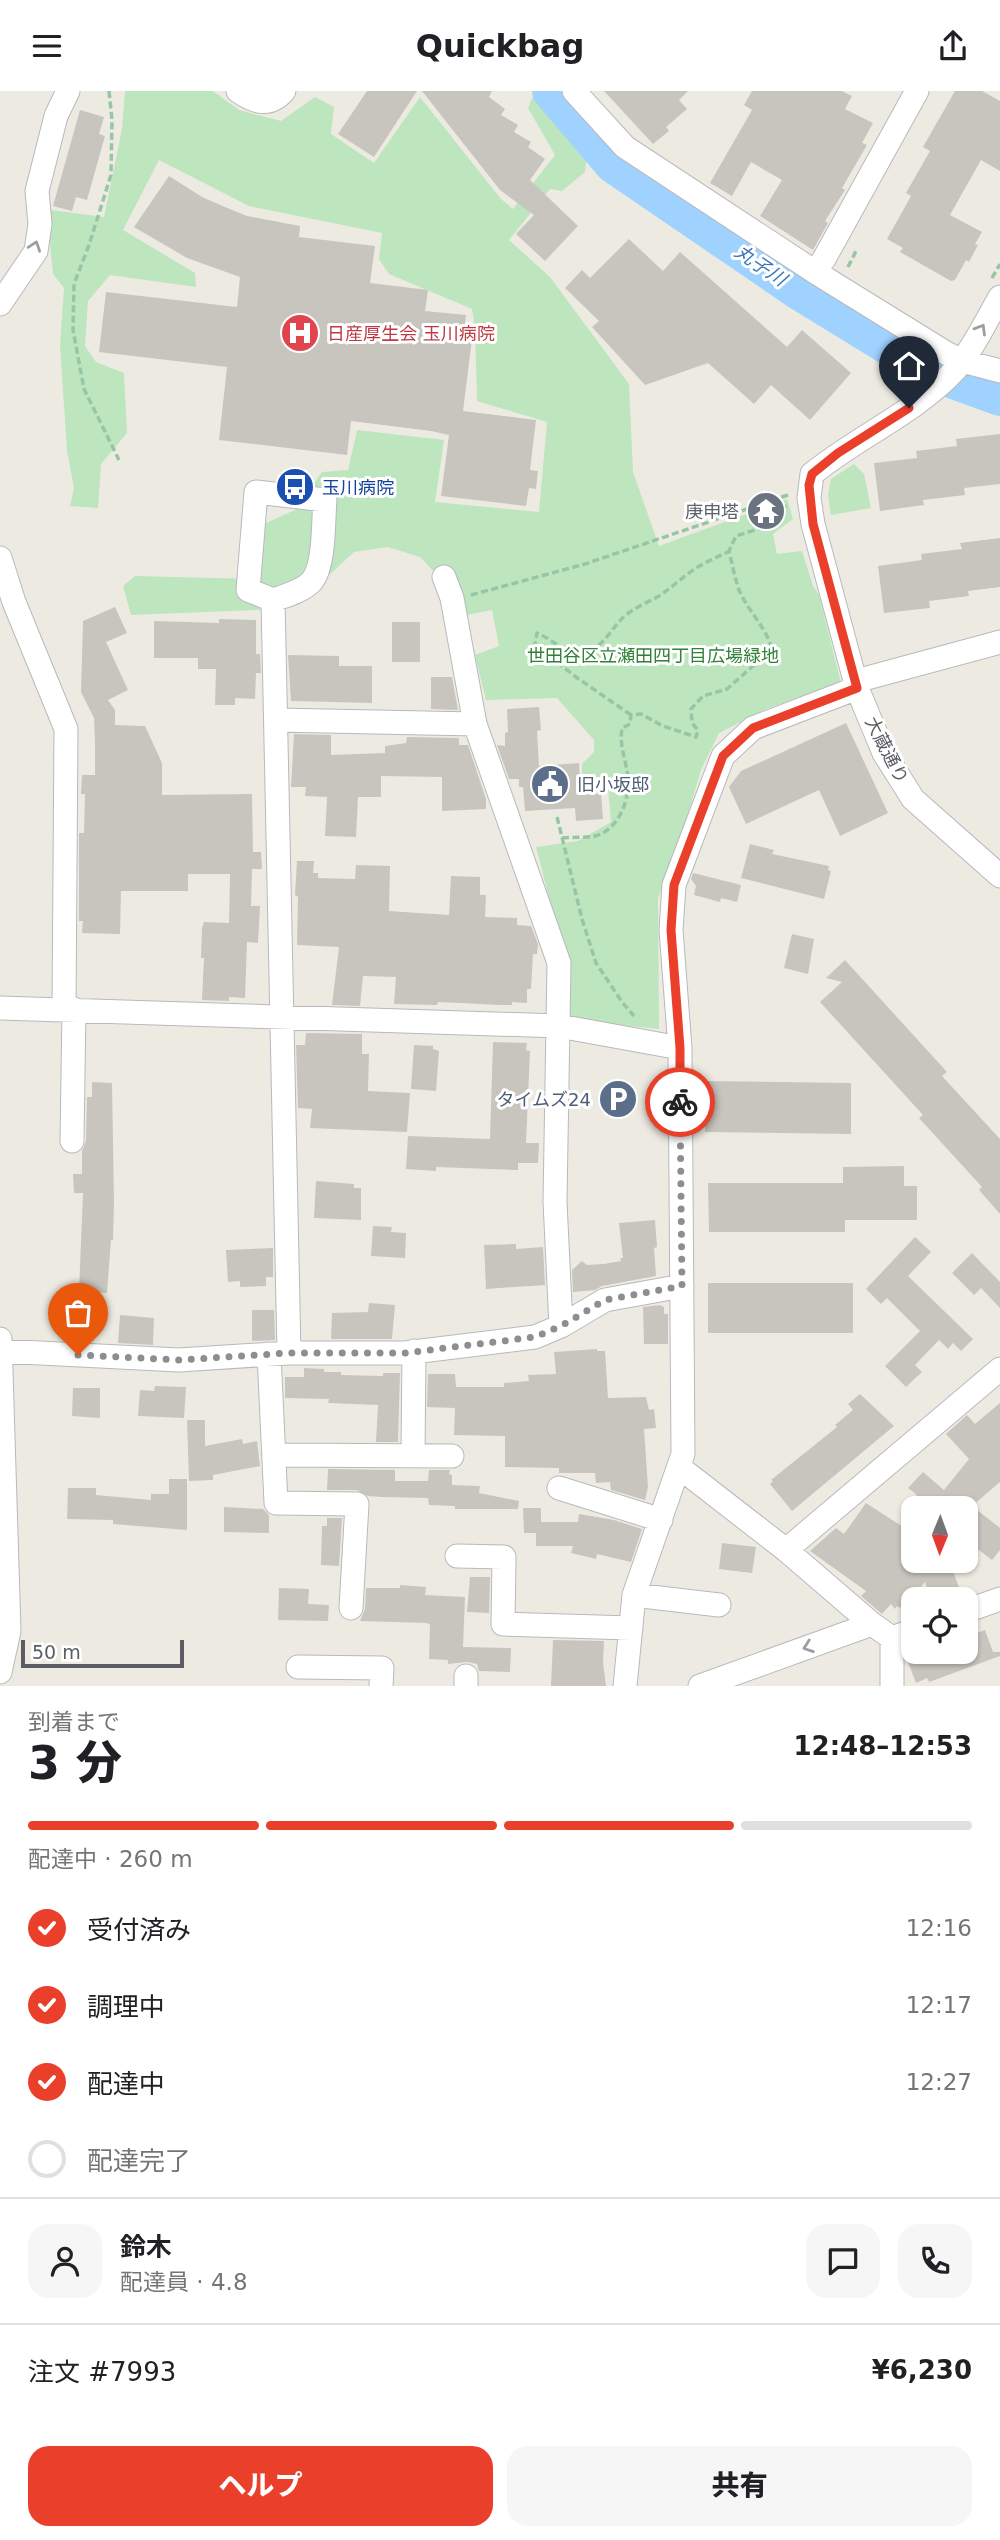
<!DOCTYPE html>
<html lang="ja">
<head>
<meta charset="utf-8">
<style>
	body { margin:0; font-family:"DejaVu Sans","Noto Sans JP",sans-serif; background:#f6f6f6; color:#202124; height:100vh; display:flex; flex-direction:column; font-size:26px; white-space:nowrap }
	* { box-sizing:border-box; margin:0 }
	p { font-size:23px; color:#757577 }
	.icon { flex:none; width:38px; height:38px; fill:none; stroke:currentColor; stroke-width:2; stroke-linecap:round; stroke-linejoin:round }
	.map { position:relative; height:1595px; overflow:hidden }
	.details { display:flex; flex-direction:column; background:#fff; flex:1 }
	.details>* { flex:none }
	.needle { width:46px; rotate:181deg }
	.controls { position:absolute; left:901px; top:1405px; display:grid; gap:14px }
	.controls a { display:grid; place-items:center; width:77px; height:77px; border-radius:14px; background:#fff; box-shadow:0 2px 5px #0004; font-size:35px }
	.scale { position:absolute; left:21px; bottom:18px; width:163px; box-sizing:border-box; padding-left:7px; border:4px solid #5a5d62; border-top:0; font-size:19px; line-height:24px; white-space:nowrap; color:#5a5d62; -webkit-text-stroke:5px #fff; paint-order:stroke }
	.pin { position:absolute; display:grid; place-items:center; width:60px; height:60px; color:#fff; margin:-72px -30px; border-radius:50% 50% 50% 0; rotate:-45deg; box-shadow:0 0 7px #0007 }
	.pin .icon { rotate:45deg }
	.courier { position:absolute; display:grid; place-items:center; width:70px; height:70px; margin:-35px; border:5px solid #ea3f2a; border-radius:50%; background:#fff; color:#222; box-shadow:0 2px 9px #0007 }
	.summary em { font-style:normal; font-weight:800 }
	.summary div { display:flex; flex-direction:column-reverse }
	.summary { display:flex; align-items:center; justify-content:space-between; height:119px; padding:0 28px }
	h1 { font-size:46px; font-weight:800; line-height:52px }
	.bar { display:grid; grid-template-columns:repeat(4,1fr); gap:10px 7px; align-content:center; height:84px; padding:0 28px }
	.bar i { height:9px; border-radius:5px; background:#e0e0e0 }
	.bar .current { background:#ea3f2a }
	.bar p { grid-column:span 4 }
	.line { display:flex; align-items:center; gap:18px; padding:0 28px; border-top:2px solid #e0e0e0 }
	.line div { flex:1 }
	.round { display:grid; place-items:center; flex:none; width:74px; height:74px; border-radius:21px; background:#f6f6f6 }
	ol { padding:0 28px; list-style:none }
	li { display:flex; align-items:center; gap:21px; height:77px }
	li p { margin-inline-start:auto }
	li .icon { padding:7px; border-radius:50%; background:#ea3f2a; color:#fff; stroke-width:4 }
	li:last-child { color:#757577 }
	li i { width:38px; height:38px; border:4px solid #e0e0e0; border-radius:50% }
	.button { display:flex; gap:14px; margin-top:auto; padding:14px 28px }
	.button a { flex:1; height:80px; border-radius:21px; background:#ea3f2a; color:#fff; font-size:28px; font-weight:800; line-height:80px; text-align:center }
	.button a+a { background:#f6f6f6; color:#202124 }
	header { display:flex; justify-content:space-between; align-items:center; height:91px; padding:0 28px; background:#fff; font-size:32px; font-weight:800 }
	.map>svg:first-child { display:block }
	.green { fill:#bde5be }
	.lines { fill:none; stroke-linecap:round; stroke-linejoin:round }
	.river { stroke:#9fd2ff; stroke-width:38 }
	.building { fill:#c8c5bf }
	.minor-casing { stroke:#b7b9be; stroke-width:25 }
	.path { stroke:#96c6a5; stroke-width:3.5; stroke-dasharray:7 3.5; stroke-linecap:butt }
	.minor { stroke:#fff; stroke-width:23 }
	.oneway { stroke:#9c9ea1 }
	.done { stroke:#8d8f8e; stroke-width:7; stroke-dasharray:0 12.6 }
	.route { stroke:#ea3f2a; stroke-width:9 }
	.labels { text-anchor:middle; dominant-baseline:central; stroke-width:6; stroke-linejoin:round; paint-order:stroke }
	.health-label { font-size:18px; fill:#be3a42; stroke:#fff; text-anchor:start }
	.transit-label { font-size:18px; fill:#164399; stroke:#fff; text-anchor:start }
	.worship-label { font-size:18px; fill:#5b616d; stroke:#fff; text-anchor:end }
	.park-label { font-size:18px; fill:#328139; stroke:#fff }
	.street-label { font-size:18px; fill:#5a5d62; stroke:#fff }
	.service-label { font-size:18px; fill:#4e5e75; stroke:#fff; text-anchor:start }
	.water-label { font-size:19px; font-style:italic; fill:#3f77ba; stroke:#fff }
</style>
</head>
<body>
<header><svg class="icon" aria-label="menu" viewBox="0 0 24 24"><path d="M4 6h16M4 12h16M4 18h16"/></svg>Quickbag<svg class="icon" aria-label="share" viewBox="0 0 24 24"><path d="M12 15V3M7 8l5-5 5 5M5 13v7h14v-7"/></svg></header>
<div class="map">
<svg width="1000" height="1595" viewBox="0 0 1000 1595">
	<rect width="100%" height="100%" fill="#edebe1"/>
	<path class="green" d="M125,0H213L239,19L281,30L315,6L334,16L331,43L374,72L420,6L501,108L513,118L555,64L528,17L534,3L587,64L585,81L562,100L550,98L509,149L550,186L629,293L633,381L659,455L787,408L793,428L773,443L777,463L802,460L813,495L819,504L841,592L766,618L719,642L701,679L679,754L658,807L659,938L569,929L566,872L536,756L578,750L611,731L608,696L582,695V673L594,661V649L557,607L486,609L475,564L499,555L492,519L466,524L463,511L420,466L388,456L354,461L313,499L282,518L131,524L123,495L135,485L255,488L264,433L295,419L322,381L348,379L357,339L444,349L435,411L539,421L547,331L477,310L475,236L472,218L389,183L379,168L382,142L249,115L159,69L123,139L195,182L196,196L110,184L88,210L85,255L96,271L124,282L127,342L101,373L98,417L70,415L74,397L67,360L60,255L64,197L53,183L49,143L51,119L104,126L122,38Z
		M854,373L864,383L871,417L831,424L828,404L831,388Z"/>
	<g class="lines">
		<path class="river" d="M551,0L613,73L799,200L931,281L1000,306"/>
	</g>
	<path class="building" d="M367,0H417L374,66L338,43Z
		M422,0H492L489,6L505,18L501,24L518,34L514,41L531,51L528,56L545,68L530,89L578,135L545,170L516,143L534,124L500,99Z
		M604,0H688L679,9L687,18L666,36L669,40L653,53Z
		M752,0H842L852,5L845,18L873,32L862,52L867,54L842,97L845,99L825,130L828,132L813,159L760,125L782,89L751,71L732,105L710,92L752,19L744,14Z
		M955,0H982L1000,10V80L981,69L950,124L982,141L975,153L978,154L969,171L966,169L955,189L951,190L900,161L903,157L887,148L911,105L906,102L930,60L923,56Z
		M80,19L104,26L99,43L105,45L87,109L76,106L72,120L53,115Z
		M169,85L202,106L225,116L247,125L300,135L299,146L375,155L370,192L428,199L425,220L466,224L463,247L472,248L463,320L536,329L530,379L538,380L536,398L529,397L526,415L441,405L449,344L431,340L351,330L347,364L219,349L227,276L99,261L106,201L237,216L240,186L187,167L134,136Z
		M629,148L663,180L680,161L787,256L802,239L851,282L810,329L771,294L754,313L708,272L645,294L592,236L599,230L565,197L582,179L590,187Z
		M1000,343V393L964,397L965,404L923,409L924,414L880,420L874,372L917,367L916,360L957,355L956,348Z
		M1000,447V496L968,500L969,505L929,510L930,517L884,522L878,475L922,469L921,463L962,458L960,452Z
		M115,516L127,542L106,551L128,599L108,609L115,619V634L145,635L162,672V704L252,703L253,761H261L262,778H252L251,815H260L258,852L247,851L245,907L229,906V910L202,909L204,867H201L202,837L204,831L229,832L230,783H188V800H121L120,843L82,842L83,830H79V742H84L85,703H81L82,684H95V650L94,627L81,601L83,530Z
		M219,528L256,529V563H260L261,582H256L255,608L235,607V614H215L216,578H198V567H154V530L219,532Z
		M392,531H420V571H392Z
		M288,564L339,565V575H372V612L291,610Z
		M431,586H452L458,619L431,618Z
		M539,616L541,639L537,640L539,675L579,672L581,704L601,702L603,728L576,730L575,717L525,720L523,696H519V688H509L497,654L505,655V642L508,641L507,618Z
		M846,632L888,722L840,745L819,699L746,733L729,696L741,680Z
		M294,643L331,644V664L385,662V655L406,652L407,646L459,647V654H468L486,708V718L442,720V686L381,685V706H358L356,746L325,745L327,706L305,705L306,696H291Z
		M750,753L774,759L772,763L829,775L828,779L831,780L824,808L741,787Z
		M297,770H314L313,782H318V787L355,788L356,774L390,775L389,820L449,824L451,785L480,786V804H486L485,826L517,827V834L531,835L538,853L537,863H533L531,898H527V912L512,911V914H501L438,911L437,914L394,913L396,886L363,885L360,915L332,914L339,856L297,854L298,806L295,804Z
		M693,782L741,794L737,811L721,807L720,811L694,804L696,795L691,788Z
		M792,843L814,848L808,883L784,877Z
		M845,869L947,981L942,985L1000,1048V1123L979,1099L982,1096L919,1027L923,1024L820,911L842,891L826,887Z
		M306,942L362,943V963H369L368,1000L410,1002L407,1041L310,1037L312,1018L298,1017L296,954H305Z
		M493,951L527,952L526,959L530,960L526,1052H539L538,1072H518V1079L436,1076V1080L406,1078L408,1045L490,1048Z
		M414,954L433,955V958L439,960L436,1000L411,998Z
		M706,990L851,992V1043L705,1041Z
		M92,991L112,992L114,1111L113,1149H111L107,1202L79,1200L83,1102H74L73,1083H82V1060L86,1050L87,1006H92Z
		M904,1075V1095H917V1129H845V1141H709L708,1092H843V1076Z
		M316,1090L354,1093V1097H361V1129L314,1127Z
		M655,1129L657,1156L654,1157L656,1185L602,1195L595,1199L573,1201L572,1179L582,1170L587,1174L604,1173L621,1170L620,1167H623L619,1132Z
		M373,1135L392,1136L391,1141L406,1142L405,1167L371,1165Z
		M915,1146L931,1161L908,1185L973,1248L961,1260L953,1252L948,1258L939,1249L915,1274L922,1281L906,1296L885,1275L920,1240L887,1207L881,1213L866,1198Z
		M516,1153V1158L543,1156L545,1194L486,1198L484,1154Z
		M273,1157V1186H266V1195L240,1196V1190L228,1191L226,1159Z
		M972,1162L1000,1191V1217L981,1197L974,1204L952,1182Z
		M708,1192H853V1242H708Z
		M369,1212L395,1214L392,1248H331L332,1222L368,1221Z
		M660,1214L664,1216V1223H668V1253H644L643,1216Z
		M252,1219H274L275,1249L252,1250Z
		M120,1224L154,1227L153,1254L118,1252Z
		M597,1258V1260H605L608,1307L646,1306L649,1319L654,1318L656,1337L644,1338L648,1396L645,1409L611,1399L610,1391L596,1392L595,1382H559V1377L505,1376V1345L454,1344L455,1317L427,1316L428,1283H455L456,1296H504V1292L529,1290L528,1284L556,1283L554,1261Z
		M304,1277L324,1278V1281H341V1284L383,1285V1282H400L398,1351H376L378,1314L328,1312L329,1308L285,1307V1286H304Z
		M155,1295L186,1296L184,1327L138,1325L140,1299L154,1300Z
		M73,1297H100V1327L72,1325Z
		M860,1303L894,1335L792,1420L770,1393L773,1390L771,1389L837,1336L835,1334L853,1319L848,1313Z
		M1000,1312V1391L972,1415L1000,1437V1459L992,1469L966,1449V1418H906L917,1404L908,1397L923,1381L944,1399L969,1368L946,1343L967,1324L975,1333Z
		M187,1329H205V1355L242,1348L243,1353L257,1350L260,1375L213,1384V1389L189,1390Z
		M328,1378L395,1379V1390H428L429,1379H450L449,1383L452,1384V1394L480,1395L479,1402L519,1410L518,1418H455V1415L429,1414L428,1407L382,1406L368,1405L357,1399H327Z
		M169,1388H187V1439L113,1433V1429L67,1428L68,1397H96V1404L151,1409V1403H169Z
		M866,1412L914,1443V1470H949L959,1496L930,1507L925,1491L904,1516L902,1514L900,1517L897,1515L895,1518L891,1513L882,1523L861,1505L866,1500L810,1460L836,1437L844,1443Z
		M224,1416L263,1418L269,1424V1442L224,1441Z
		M523,1417H541V1431H578L579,1423L614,1429L642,1438L631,1471L597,1463L596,1468L571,1462L573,1455H536V1442H524Z
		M327,1427H342L339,1475L321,1474L322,1435H327Z
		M722,1452L756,1456L752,1482L719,1478Z
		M470,1486H490L489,1522L467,1521Z
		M400,1494L426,1496L425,1504L465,1506L463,1556L511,1557L510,1581L479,1580L477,1573L467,1571L448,1573V1569L429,1568L430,1534L427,1532L360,1530L365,1518L366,1497H400Z
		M279,1497L309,1498L308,1513L329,1514L328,1530L278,1529Z
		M985,1539L993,1561H1000V1565L929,1591L927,1587L916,1592L907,1568L925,1561H966V1546Z
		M553,1549L604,1550L603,1572L606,1595H551Z"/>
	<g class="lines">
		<defs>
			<path id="minor" d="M238,0C254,11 269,17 284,0
				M574,0L625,56L815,181L946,262L962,270L1000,280
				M815,181L824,168L917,0
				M1000,206C986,230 973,258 955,279C915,322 857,346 812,383L809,407L813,433L857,597L884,662L913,708L1000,785
				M0,213L36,160L40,133L37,100L56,25L68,0
				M256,401L325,409C323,430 325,474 312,490C303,500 285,505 273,509L248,499Z
				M0,467L14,511L66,638L64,918
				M444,486L452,507L475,633L559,872L555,1111L561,1235
				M273,509L289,1262
				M856,590L1000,551
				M276,629L475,633
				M0,917L559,935L680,957
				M72,1050L74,918
				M0,1260L179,1269L289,1262H405L535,1246L561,1235L605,1209L682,1195
				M269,1263L276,1412L357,1413L351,1517
				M274,1364L452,1365
				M413,1364L414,1260
				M679,1376L786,1459L872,1533L892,1547L914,1539
				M559,1397L661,1429
				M786,1459L1000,1278
				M457,1465L504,1466L503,1533L631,1537
				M634,1504L719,1514
				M966,1520L1000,1508
				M892,1547V1595
				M298,1576L382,1577L381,1595
				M0,1581L9,1540L0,1248
				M466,1595V1585
				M625,1595L634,1504L683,1363L680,957L671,839L674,794L723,665L753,637L857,597
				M700,1595L872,1533"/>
		</defs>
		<use href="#minor" class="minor-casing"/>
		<path class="path" d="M109,0L112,29L111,84L89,154L74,193L73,239L84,298L119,369
			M848,176L857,158
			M992,187L1000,173
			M471,504L585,473L788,404
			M631,624L576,586L535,554L537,542C552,548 565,563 581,562C599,560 608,544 618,532C628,519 645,513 659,505C670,498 679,489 689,482C701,473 715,467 728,461
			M557,726L582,828L596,872L622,911L634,925
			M562,747C573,746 585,747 595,745C619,739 630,708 628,686C626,669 619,655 622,637L630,633L631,624L641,623L663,635L696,646L698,639L692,632L691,618L703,605L727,598L753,575L764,569L772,558C766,536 748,520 739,499C735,487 732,473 729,460L736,445L764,436L779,418L788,414"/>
		<use href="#minor" class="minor"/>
	</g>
	<defs><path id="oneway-chevron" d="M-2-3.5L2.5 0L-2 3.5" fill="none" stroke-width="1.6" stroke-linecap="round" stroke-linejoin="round" transform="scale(1.75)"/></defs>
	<g class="oneway">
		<use href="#oneway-chevron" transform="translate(35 155) rotate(-71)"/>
		<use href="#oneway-chevron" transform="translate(981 238) rotate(-59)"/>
		<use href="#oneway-chevron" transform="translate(808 1556) rotate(160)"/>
	</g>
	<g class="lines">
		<path class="done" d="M78,1264L179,1269L289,1262H405L535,1246L561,1235L605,1209L682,1195L680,1011"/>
		<path class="route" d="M680,1011V957L671,839L674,794L723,665L753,637L857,597L813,433L809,394L812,383L838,362L909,317"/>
	</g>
	<defs>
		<symbol id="hospital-disc" viewBox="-11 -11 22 22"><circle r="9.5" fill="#e0444e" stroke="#fff"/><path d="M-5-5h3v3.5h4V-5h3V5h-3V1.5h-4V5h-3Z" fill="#fff"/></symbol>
		<symbol id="bus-disc" viewBox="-11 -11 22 22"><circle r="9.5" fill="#1a4fb4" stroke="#fff"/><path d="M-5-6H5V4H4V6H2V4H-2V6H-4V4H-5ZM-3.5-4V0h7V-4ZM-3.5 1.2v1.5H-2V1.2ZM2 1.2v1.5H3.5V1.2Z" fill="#fff"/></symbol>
		<symbol id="temple-disc" viewBox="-11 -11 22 22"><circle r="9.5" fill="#6b7280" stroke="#fff"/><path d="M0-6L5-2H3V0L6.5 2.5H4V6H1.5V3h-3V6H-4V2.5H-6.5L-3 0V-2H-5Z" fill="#fff"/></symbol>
		<symbol id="civic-disc" viewBox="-11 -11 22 22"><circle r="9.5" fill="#5c6f8a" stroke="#fff"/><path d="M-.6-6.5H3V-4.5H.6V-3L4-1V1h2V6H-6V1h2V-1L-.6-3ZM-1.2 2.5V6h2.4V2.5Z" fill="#fff"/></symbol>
		<symbol id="parking-disc" viewBox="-11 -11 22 22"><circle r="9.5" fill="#5c6f8a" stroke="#fff"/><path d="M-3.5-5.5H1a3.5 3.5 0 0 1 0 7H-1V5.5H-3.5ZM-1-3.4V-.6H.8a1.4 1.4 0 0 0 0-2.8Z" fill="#fff"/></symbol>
	</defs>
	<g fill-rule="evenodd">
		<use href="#hospital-disc" x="278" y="220" width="44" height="44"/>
		<use href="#bus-disc" x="273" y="374" width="44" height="44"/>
		<use href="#temple-disc" x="744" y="398" width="44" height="44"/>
		<use href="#civic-disc" x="528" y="671" width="44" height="44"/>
		<use href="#parking-disc" x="596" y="986" width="44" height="44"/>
	</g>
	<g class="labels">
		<g class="health-label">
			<text x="327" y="242">日産厚生会 玉川病院</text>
		</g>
		<g class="transit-label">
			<text x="322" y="396">玉川病院</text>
		</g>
		<g class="worship-label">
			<text x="739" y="420">庚申塔</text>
		</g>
		<g class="park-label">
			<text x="653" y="564">世田谷区立瀬田四丁目広場緑地</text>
		</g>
		<g class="street-label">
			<text transform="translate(887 659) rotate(63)">大蔵通り</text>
		</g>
		<g class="service-label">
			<text x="577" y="693">旧小坂邸</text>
			<text x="591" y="1008" text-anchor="end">タイムズ24</text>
		</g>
		<g class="water-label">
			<text transform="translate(761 174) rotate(34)">丸子川</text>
		</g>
	</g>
</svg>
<div class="controls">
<a><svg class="needle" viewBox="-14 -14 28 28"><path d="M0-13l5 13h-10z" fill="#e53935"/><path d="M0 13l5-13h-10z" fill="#757577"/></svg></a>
<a><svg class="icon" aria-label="locate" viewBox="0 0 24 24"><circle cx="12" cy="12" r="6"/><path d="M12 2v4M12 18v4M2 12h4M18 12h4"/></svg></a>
</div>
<div class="scale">50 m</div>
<div class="pin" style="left:78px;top:1264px;background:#ea580c"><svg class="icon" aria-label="bag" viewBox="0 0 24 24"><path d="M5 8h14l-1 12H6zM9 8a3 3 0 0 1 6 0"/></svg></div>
<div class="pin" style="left:909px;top:317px;background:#1f2937"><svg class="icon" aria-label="home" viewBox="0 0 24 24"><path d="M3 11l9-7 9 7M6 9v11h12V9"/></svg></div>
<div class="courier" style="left:680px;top:1011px"><svg class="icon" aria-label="bike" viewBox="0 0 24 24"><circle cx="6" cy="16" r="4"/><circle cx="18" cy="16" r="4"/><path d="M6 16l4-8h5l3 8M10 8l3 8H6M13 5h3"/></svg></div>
</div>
<section class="details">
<div class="summary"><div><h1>3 分</h1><p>到着まで</p></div><em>12:48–12:53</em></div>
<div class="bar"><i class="current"></i><i class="current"></i><i class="current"></i><i></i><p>配達中 · 260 m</p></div>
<ol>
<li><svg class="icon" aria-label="check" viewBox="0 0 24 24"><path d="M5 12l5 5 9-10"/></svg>受付済み<p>12:16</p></li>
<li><svg class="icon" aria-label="check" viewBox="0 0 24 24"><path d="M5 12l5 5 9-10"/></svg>調理中<p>12:17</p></li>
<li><svg class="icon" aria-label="check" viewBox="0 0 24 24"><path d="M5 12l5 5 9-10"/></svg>配達中<p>12:27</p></li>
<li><i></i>配達完了</li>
</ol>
<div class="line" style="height:126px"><a class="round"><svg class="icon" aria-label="person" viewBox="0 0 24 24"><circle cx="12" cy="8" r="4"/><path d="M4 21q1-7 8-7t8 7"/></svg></a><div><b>鈴木</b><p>配達員 · 4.8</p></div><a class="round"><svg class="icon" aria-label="chat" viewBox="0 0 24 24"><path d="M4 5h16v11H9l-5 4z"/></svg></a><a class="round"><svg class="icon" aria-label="phone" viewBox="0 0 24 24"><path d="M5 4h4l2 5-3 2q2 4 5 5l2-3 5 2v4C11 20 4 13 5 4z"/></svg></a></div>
<div class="line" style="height:91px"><div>注文 #7993</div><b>¥6,230</b></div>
<div class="button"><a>ヘルプ</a><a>共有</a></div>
</section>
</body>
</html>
